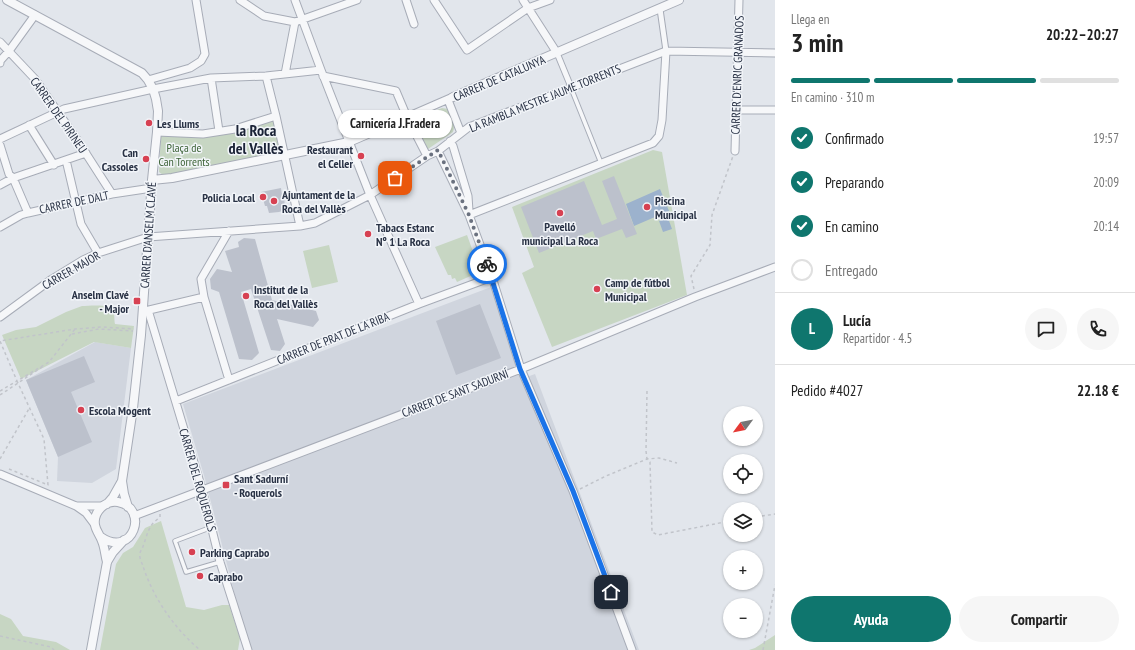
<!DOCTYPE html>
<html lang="es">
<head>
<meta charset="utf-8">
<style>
	body { margin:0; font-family:"PT Sans Narrow",sans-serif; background:#f6f6f6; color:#222; height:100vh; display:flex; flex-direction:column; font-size:15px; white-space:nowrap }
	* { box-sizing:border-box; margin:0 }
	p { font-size:13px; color:#767676 }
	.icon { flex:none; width:22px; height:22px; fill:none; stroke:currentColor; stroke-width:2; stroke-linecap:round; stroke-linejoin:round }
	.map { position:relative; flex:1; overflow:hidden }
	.side { display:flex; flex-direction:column; background:#fff; width:360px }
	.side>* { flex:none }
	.needle { width:26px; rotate:238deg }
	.tools { position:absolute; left:723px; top:406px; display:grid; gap:8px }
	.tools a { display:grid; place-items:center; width:40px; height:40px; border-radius:50%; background:#fff; box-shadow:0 1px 3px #0004; font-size:20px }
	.pin { position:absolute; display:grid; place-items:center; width:34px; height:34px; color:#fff; margin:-17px; border-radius:8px; box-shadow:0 2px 6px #0006 }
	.courier { position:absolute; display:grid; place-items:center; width:40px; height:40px; margin:-20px; border:3px solid #1a73e8; border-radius:50%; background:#fff; color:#222; box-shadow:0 1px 5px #0007 }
	.bubble { position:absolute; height:28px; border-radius:14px; background:#fff; box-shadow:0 1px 3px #0004; font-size:13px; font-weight:600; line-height:28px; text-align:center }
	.headline em { font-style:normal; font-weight:600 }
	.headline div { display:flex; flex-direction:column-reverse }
	.headline { display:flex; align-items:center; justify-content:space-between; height:68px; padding:0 16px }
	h1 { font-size:26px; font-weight:600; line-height:30px }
	.bar { display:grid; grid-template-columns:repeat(4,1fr); gap:6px 4px; align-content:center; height:48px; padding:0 16px }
	.bar i { height:5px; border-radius:3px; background:#e0e0e0 }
	.bar .active { background:#0f766e }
	.bar p { grid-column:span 4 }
	.line { display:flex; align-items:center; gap:10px; padding:0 16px; border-top:1px solid #e0e0e0 }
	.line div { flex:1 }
	.round { display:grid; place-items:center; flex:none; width:42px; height:42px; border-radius:21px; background:#f6f6f6 }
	ol { padding:0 16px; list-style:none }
	li { display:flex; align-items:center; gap:12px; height:44px }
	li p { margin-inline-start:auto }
	li .icon { padding:4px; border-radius:50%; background:#0f766e; color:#fff; stroke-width:4 }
	li:last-child { color:#767676 }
	li i { width:22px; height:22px; border:2px solid #e0e0e0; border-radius:50% }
	.cta { display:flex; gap:8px; margin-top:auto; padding:8px 16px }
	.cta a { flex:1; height:46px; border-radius:24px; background:#0f766e; color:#fff; font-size:16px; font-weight:600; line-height:46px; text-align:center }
	.cta a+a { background:#f6f6f6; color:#222 }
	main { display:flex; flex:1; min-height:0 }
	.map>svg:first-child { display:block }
	.built { fill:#d0d5de }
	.green { fill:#c7d6c3 }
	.water { fill:#9cb2cd }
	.building { fill:#bcc1cc }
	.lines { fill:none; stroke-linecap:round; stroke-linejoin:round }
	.service-casing { stroke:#a7acb7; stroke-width:5.5 }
	.pedestrian-casing { stroke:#a7acb7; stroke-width:7 }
	.minor-casing { stroke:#a7acb7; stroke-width:9 }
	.tertiary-casing { stroke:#a7acb7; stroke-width:10 }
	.path { stroke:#c1c4ca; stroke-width:1.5; stroke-dasharray:3 3; stroke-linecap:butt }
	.service { stroke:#f6f7f9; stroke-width:3.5 }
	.pedestrian { stroke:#f6f7f9; stroke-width:5 }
	.minor { stroke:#f6f7f9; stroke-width:7 }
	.tertiary { stroke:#f6f7f9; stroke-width:8 }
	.done { stroke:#6a717f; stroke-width:4; stroke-dasharray:0 7.2 }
	.route { stroke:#1a73e8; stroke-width:5 }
	.poi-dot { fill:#d74152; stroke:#f2f5f9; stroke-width:1.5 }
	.labels { text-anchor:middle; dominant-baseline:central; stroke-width:3; stroke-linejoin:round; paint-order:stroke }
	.street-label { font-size:12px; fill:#293245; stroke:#f2f5f9 }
	.poi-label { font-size:12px; font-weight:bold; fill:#293245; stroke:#f2f5f9; text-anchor:start }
	.park-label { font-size:12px; fill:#3c6236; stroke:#f2f5f9 }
	.district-label { font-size:16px; font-weight:bold; fill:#1b2336; stroke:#f2f5f9 }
</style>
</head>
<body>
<main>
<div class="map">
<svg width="775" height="650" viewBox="0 0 775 650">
	<rect width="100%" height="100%" fill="#e2e6ec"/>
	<path class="built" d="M491,287L524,378L535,374L639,650H249L205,479L183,404Z
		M95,342L131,348L116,469L92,483L57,481L58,457L26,380Z"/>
	<path class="green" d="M442,108L448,109C451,117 456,124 453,132L428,149L426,148L416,123L418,118Z
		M276,119L282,154L166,177L159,172L161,132L203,134Z
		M653,150L662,152L687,295L552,347L522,273L534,267L512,207Z
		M467,235L479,268L475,274L457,282L455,278L452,279L451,275H448L435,247Z
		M329,245L338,282L312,288L303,251Z
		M82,306C89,306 111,303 113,311C115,315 114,320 115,324L134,326L131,348L94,342L21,379L2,335L16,330L36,327L66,312Z
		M161,521L186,607L204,610L222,605H229L240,638L238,650H100L116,564L123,553L133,547L145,528Z
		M0,614L11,619L23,636L56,642L70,650H0Z
		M775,635V650H749L755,648Z"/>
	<path class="water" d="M660,189L669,211L634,226L626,204Z
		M668,218L672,229L663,232L659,221Z"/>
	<path class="building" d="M614,176L637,234L626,238L622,229L596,239L593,231L539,253L521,207L584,181L602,225L617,219L602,181Z
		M281,188L282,195H284L285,210L279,212L269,213L267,206H265L261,192Z
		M244,238L255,239L272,300L316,311L319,320L313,327L277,319L285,344L280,351L271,350L251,289L241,292L259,353L252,360L239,359L219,292L211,289L210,279L217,269L232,272L225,251L239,247L238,242Z
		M480,304L501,358L456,375L436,321Z
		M84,356L95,382L71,392L92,442L58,457L26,380Z"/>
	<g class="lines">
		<defs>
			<path id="service" d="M571,88L601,163
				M212,527L175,541L186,572L220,562"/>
			<path id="pedestrian" d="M660,9L666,51
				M557,53L571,87"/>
			<path id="minor" d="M240,0L264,16L295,22L357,0
				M295,0L321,70L370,195L419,304
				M406,0L414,24
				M434,0L467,50L528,8L550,0
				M523,0L557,53
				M0,42L35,79L76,138L112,194
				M0,63V61L9,51L35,15
				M285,74L295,22
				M266,76L276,116L300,226
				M323,76L396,91L407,117L427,156
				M211,78L219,131
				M148,80L190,68L201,61L205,54L196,0
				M448,100L461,133
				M736,110H775
				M407,117L453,97
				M29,125L54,165
				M157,132L203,134L235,129L276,116
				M0,139L64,109L153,89L211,78L266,76L321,70
				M450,141L453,146L468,196L469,211
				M0,145L9,174L13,178L28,213
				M438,151L469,215L492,277L521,369L573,491L632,650
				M735,151L739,0
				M66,160L81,224L98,253
				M0,185L13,178L86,153
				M469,215L653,143L659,136L662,120L666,51
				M0,227L21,215L28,213L112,194L152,188
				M229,231L201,279L204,297L229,380
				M148,310L202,489L220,562L248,650
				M145,311L204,297
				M0,317L52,279L83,260L98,253L148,237L300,226L315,223L370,195L427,156L438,151L469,127L666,51L775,53
				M176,401L419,304L492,277
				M0,474L76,506L86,513L95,525
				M77,506H102
				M134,516L521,369L695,297L775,267"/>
			<path id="tertiary" d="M7,0L142,73L148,80L153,89L156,99L158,111L157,132L152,180L141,335L133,408L122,481L113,497L107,504
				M453,97L679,0
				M152,180L172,178L349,142L407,117
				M122,481L124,494L128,507
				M101,537C133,559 150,508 118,502C105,500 93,512 95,525C96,531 100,535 102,541C105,548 105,555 107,562
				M91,650L107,562L113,552L124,540"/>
		</defs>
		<use href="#service" class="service-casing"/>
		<use href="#pedestrian" class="pedestrian-casing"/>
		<use href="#minor" class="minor-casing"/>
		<use href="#tertiary" class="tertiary-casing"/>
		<path class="path" d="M694,289L691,276L710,245L712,215L733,156
			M72,334L99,329L133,331
			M0,391L17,381L0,341L75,329L102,327L134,329
			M647,391L646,451L647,459L650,462L652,532L658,535L730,521
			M0,395L45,365
			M0,459L30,407
			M9,469L48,485L44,439L17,381L49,362L75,329
			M580,489L606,476L647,459L659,458L677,463
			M160,514V517C157,520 153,522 151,526C147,532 145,542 142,549C141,550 140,552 140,554C139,558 142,563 143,566C153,598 175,629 200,650
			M756,517L775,514
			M0,636L51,647L54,650
			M763,650L775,585"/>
		<use href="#service" class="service"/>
		<use href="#pedestrian" class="pedestrian"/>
		<use href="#minor" class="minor"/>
		<use href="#tertiary" class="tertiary"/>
	</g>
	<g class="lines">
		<path class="done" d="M395,178L438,150L469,215L487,264"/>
		<path class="route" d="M487,264L520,369L573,491L611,592"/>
	</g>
	<g class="poi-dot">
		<circle cx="149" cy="123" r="4"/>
		<circle cx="361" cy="156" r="4"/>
		<circle cx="146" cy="159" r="4"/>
		<circle cx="263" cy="197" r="4"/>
		<circle cx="274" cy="201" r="4"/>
		<circle cx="647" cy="207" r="4"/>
		<circle cx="560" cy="213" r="4"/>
		<circle cx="368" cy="234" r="4"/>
		<circle cx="597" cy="289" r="4"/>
		<circle cx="246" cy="296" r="4"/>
		<rect x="133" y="297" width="8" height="8" rx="2"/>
		<circle cx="81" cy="410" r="4"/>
		<rect x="222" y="481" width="8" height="8" rx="2"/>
		<circle cx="192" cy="552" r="4"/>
		<circle cx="200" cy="576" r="4"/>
	</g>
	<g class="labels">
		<g class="street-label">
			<text transform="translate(737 75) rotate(-88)">CARRER D'ENRIC GRANADOS</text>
			<text transform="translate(499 78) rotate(-23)">CARRER DE CATALUNYA</text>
			<text transform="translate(545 98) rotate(-22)">LA RAMBLA MESTRE JAUME TORRENTS</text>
			<text transform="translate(59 115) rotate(55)">CARRER DEL PIRINEU</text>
			<text transform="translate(74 202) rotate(-12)">CARRER DE DALT</text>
			<text transform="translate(148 235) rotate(-86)">CARRER D'ANSELM CLAVÉ</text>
			<text transform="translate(71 270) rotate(-30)">CARRER MAJOR</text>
			<text transform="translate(333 338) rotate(-22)">CARRER DE PRAT DE LA RIBA</text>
			<text transform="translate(455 393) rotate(-21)">CARRER DE SANT SADURNÍ</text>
			<text transform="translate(198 480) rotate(74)">CARRER DEL ROQUEROLS</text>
		</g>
		<g class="poi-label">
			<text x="157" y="123">Les Llums</text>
			<text x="353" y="149" text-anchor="end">Restaurant<tspan x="353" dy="14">el Celler</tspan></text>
			<text x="138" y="152" text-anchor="end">Can<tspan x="138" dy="14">Cassoles</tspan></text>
			<text x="282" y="194">Ajuntament de la<tspan x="282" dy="14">Roca del Vallès</tspan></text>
			<text x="255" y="197" text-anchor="end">Policia Local</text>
			<text x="655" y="200">Piscina<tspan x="655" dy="14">Municipal</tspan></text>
			<text x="560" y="226" text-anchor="middle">Pavelló<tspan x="560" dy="14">municipal La Roca</tspan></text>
			<text x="376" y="227">Tabacs Estanc<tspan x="376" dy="14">Nº 1 La Roca</tspan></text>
			<text x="605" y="282">Camp de fútbol<tspan x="605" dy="14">Municipal</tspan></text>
			<text x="254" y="289">Institut de la<tspan x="254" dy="14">Roca del Vallès</tspan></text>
			<text x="129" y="294" text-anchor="end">Anselm Clavé<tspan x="129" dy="14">- Major</tspan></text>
			<text x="89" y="410">Escola Mogent</text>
			<text x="234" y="478">Sant Sadurní<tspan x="234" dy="14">- Roquerols</tspan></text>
			<text x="200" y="552">Parking Caprabo</text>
			<text x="208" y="576">Caprabo</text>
		</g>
		<g class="park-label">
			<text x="184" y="147">Plaça de<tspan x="184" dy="14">Can Torrents</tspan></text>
		</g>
		<g class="district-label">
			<text x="256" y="130">la Roca<tspan x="256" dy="18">del Vallès</tspan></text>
		</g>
	</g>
</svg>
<div class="tools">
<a><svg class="needle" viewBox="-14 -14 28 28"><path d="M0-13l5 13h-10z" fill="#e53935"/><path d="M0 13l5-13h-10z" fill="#767676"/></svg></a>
<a><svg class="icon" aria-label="locate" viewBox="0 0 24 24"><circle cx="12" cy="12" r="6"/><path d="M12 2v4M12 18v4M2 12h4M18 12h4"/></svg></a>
<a><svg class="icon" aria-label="layers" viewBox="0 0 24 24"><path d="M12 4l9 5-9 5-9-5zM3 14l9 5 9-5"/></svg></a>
<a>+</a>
<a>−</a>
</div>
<div class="pin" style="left:395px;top:178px;background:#ea580c"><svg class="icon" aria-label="bag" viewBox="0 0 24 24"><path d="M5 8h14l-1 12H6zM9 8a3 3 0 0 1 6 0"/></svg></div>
<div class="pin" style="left:611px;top:592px;background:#1f2937"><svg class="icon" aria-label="home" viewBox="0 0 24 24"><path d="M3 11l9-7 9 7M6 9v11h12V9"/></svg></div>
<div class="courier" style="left:487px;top:264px"><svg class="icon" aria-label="bike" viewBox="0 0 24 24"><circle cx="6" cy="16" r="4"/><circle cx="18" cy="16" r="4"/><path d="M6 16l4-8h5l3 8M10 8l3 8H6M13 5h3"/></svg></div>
<div class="bubble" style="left:338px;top:110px;width:114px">Carnicería J.Fradera</div>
</div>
<section class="side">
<div class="headline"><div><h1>3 min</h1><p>Llega en</p></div><em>20:22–20:27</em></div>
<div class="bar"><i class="active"></i><i class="active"></i><i class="active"></i><i></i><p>En camino · 310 m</p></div>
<ol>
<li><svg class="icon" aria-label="check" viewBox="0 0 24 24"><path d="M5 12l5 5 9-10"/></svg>Confirmado<p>19:57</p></li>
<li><svg class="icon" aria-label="check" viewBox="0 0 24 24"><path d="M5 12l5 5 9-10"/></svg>Preparando<p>20:09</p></li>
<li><svg class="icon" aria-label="check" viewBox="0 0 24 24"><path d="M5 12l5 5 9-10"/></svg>En camino<p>20:14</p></li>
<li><i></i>Entregado</li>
</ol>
<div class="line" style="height:72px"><b class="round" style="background:#0f766e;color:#fff">L</b><div><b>Lucía</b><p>Repartidor · 4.5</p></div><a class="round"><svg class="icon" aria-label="chat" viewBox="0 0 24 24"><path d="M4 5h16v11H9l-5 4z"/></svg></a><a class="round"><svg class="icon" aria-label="phone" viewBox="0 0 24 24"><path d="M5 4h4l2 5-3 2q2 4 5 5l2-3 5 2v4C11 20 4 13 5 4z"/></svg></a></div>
<div class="line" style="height:52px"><div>Pedido #4027</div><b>22.18 €</b></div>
<div class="cta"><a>Ayuda</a><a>Compartir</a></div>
</section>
</main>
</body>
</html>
